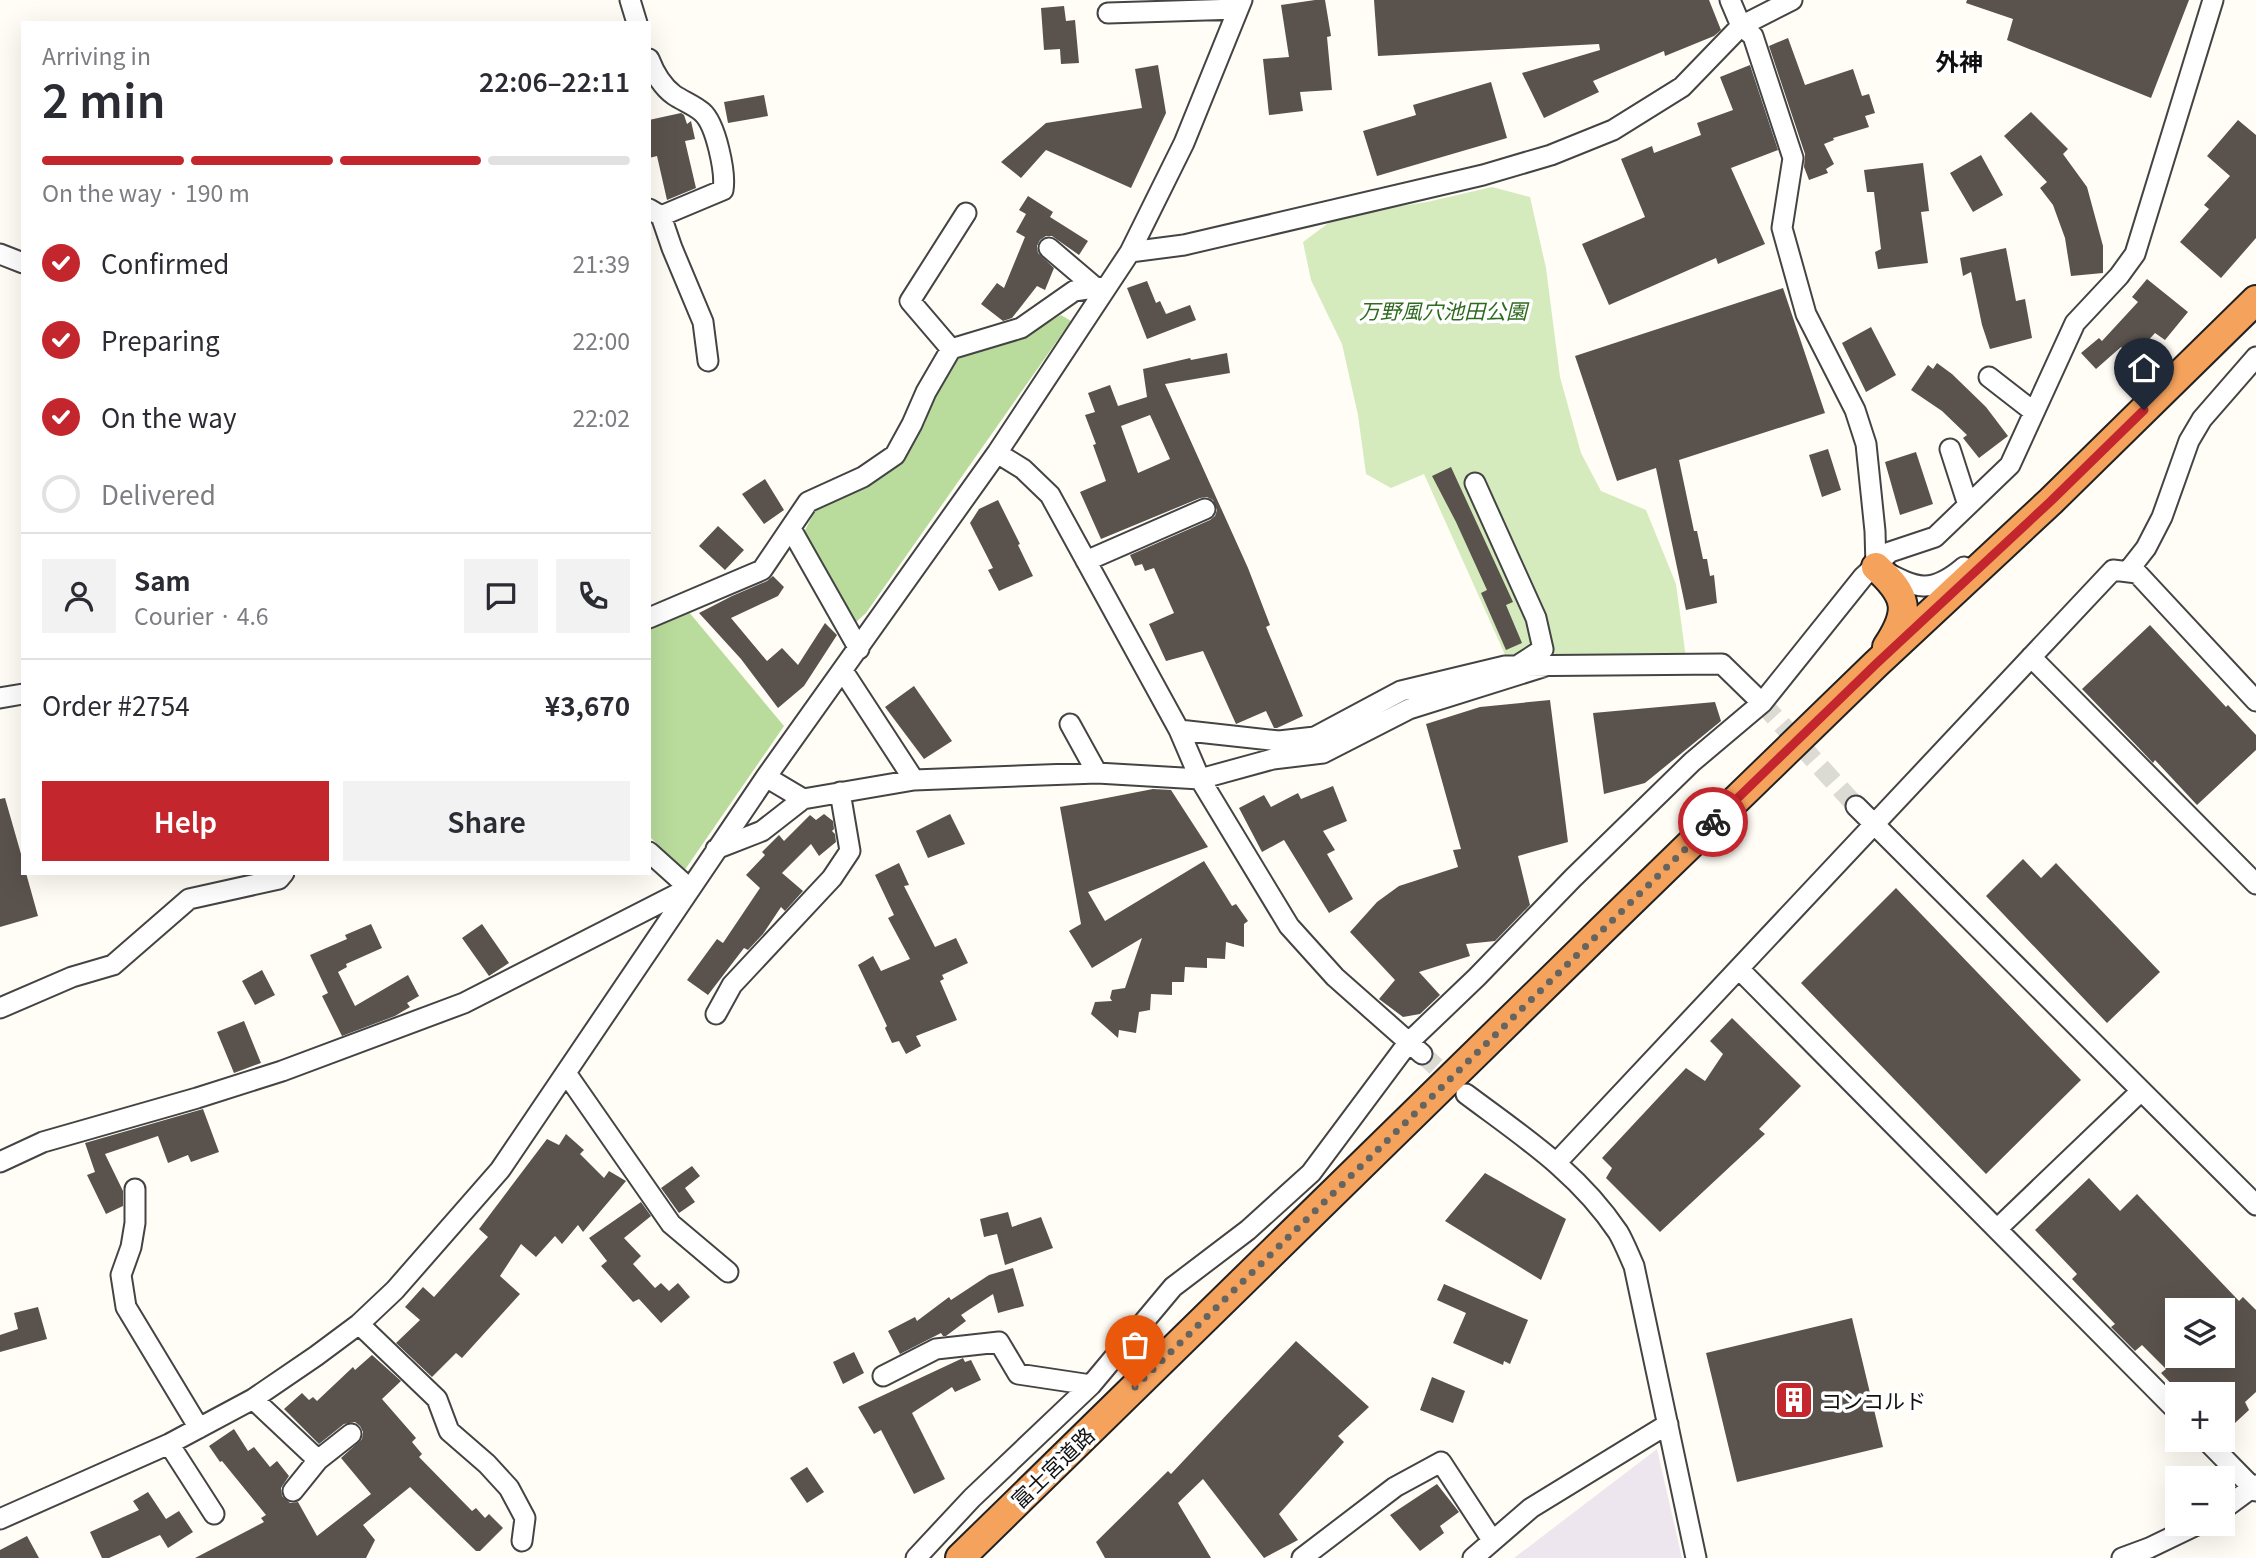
<!DOCTYPE html>
<html lang="en">
<head>
<meta charset="utf-8">
<style>
	body { margin:0; font-family:Georgia,"Noto Sans JP",serif; background:#f2f2f3; color:#2b2b33; height:100vh; display:flex; flex-direction:column; font-size:26px; white-space:nowrap }
	* { box-sizing:border-box; margin:0 }
	p { font-size:23px; color:#7c7c81 }
	.icon { flex:none; width:38px; height:38px; fill:none; stroke:currentColor; stroke-width:2; stroke-linecap:round; stroke-linejoin:round }
	.map { position:relative; flex:1; overflow:hidden }
	.side { position:absolute; left:21px; top:21px; width:630px; height:854px; display:flex; flex-direction:column; background:#fff; border-radius:0px; box-shadow:0 7px 28px #0002 }
	.side>* { flex:none }
	.controls { position:absolute; left:2165px; top:1298px; display:grid; gap:14px }
	.controls a { display:grid; place-items:center; width:70px; height:70px; border-radius:0px; background:#fff; box-shadow:0 7px 28px #0002; font-size:35px }
	.pin { position:absolute; display:grid; place-items:center; width:60px; height:60px; color:#fff; margin:-72px -30px; border-radius:50% 50% 50% 0; rotate:-45deg; box-shadow:0 0 7px #0007 }
	.pin .icon { rotate:45deg }
	.courier { position:absolute; display:grid; place-items:center; width:70px; height:70px; margin:-35px; border:5px solid #c4262e; border-radius:50%; background:#fff; color:#222; box-shadow:0 2px 9px #0007 }
	.summary em { font-style:normal; font-weight:600 }
	.summary div { display:flex; flex-direction:column-reverse }
	.summary { display:flex; align-items:center; justify-content:space-between; height:119px; padding:0 21px }
	h1 { font-size:46px; font-weight:600; line-height:52px }
	.bar { display:grid; grid-template-columns:repeat(4,1fr); gap:10px 7px; align-content:center; height:84px; padding:0 21px }
	.bar i { height:9px; border-radius:5px; background:#e1e1e2 }
	.bar .on { background:#c4262e }
	.bar p { grid-column:span 4 }
	.line { display:flex; align-items:center; gap:18px; padding:0 21px; border-top:2px solid #e1e1e2 }
	.line div { flex:1 }
	.round { display:grid; place-items:center; flex:none; width:74px; height:74px; border-radius:0px; background:#f2f2f3 }
	ol { padding:0 21px; list-style:none }
	li { display:flex; align-items:center; gap:21px; height:77px }
	li p { margin-inline-start:auto }
	li .icon { padding:7px; border-radius:50%; background:#c4262e; color:#fff; stroke-width:4 }
	li:last-child { color:#7c7c81 }
	li i { width:38px; height:38px; border:4px solid #e1e1e2; border-radius:50% }
	.cta { display:flex; gap:14px; margin-top:auto; padding:14px 21px }
	.cta a { flex:1; height:80px; border-radius:0px; background:#c4262e; color:#fff; font-size:28px; font-weight:600; line-height:80px; text-align:center }
	.cta a+a { background:#f2f2f3; color:#2b2b33 }
	.map>svg:first-child { display:block }
	.industrial { fill:#eee6ef }
	.green { fill:#d5ebbd }
	.forest { fill:#b9dc9c }
	.building { fill:#5a524d; fill-rule:evenodd }
	.lines { fill:none; stroke-linecap:round; stroke-linejoin:round }
	.minor-tunnel { stroke:#dbdad3; stroke-width:19; stroke-dasharray:19 10; stroke-linecap:butt }
	.minor-casing { stroke:#444; stroke-width:23 }
	.highway-casing { stroke:#222; stroke-width:32 }
	.minor { stroke:#fff; stroke-width:19 }
	.highway { stroke:#f5a25d; stroke-width:28 }
	.done { stroke:#646461; stroke-width:7; stroke-dasharray:0 12.6 }
	.route { stroke:#c4262e; stroke-width:9 }
	.labels { text-anchor:middle; dominant-baseline:central; stroke-width:7; stroke-linejoin:round; paint-order:stroke }
	.park-label { font-size:21px; font-style:italic; fill:#2f6b1f; stroke:#fff }
	.poi-label { font-size:21px; fill:#111; stroke:#fff; text-anchor:start }
	.street-label { font-size:21px; fill:#111; stroke:#fff }
	.quarter-label { font-size:24px; font-weight:bold; fill:#111; stroke:#fff }
</style>
</head>
<body>
<div class="map">
<svg width="2256" height="1558" viewBox="0 0 2256 1558">
	<rect width="100%" height="100%" fill="#fffdf5"/>
	<path class="industrial" d="M1657,1449L1682,1558H1514Z"/>
	<path class="green" d="M1492,187L1530,197L1546,268L1560,377L1581,453L1601,491L1646,510L1676,584L1686,658L1507,659L1424,474L1391,488L1366,474L1358,415L1342,344L1311,280L1303,242L1338,216L1427,202Z"/>
	<path class="forest" d="M1061,315L1071,321L866,613L855,623L804,532L815,511L871,485L902,463L925,423L934,397L957,356L1023,337Z
		M688,611L784,726L684,871L649,836V628Z"/>
	<path class="building" d="M1315,0H1325L1331,36L1327,37L1332,90L1300,92L1303,111L1269,115L1263,59L1289,57L1281,5Z
		M1374,0H1709L1721,30L1714,36L1665,56L1664,51L1593,81L1599,92L1544,118L1522,73L1600,50L1599,44L1378,56Z
		M1967,0H2189L2151,98L2007,40L2013,19L1966,3Z
		M1064,6L1066,21L1075,20L1079,63L1061,64L1060,49L1044,50L1041,8Z
		M1788,38L1805,85L1853,69L1862,96L1869,94L1875,113L1865,116L1869,127L1833,138L1834,140L1824,144L1834,164L1826,169L1828,173L1809,180L1804,167L1805,154L1769,46Z
		M1158,65L1166,113L1131,188L1046,150L1021,178L1001,162L1046,123L1142,108L1135,69Z
		M1750,65L1778,150L1731,168L1765,244L1718,264L1716,258L1609,305L1582,244L1645,217L1621,159L1652,146L1654,153L1701,135L1697,123L1733,110L1720,77Z
		M1491,82L1507,138L1377,176L1363,131L1416,115L1413,105Z
		M764,95L768,116L728,123L724,102Z
		M2031,112L2068,149L2063,154L2087,187L2103,246V273L2071,276L2065,238L2053,205L2040,188L2047,182L2004,136Z
		M681,113L684,115L687,124L691,121L695,139L685,141L696,188L667,200L657,156L649,158V120Z
		M2238,120L2256,135V238L2221,278L2180,242L2209,209L2204,205L2230,176L2207,156Z
		M1981,155L2003,195L1973,212L1950,173Z
		M1923,163L1929,211L1921,212L1928,263L1878,269L1875,252L1881,249L1874,192H1867L1864,170Z
		M1028,196L1053,212L1050,217L1088,241L1079,255L1052,236H1046L1040,240L1037,246L1038,253L1054,268L1045,290L1037,286L1012,318L1003,321L981,304L997,283L1004,288L1025,237L1016,232L1026,214L1019,210Z
		M2006,248L2016,301L2025,299L2032,338L1990,349L1982,325L1971,272L1963,276L1960,258Z
		M2147,279L2188,312L2165,340L2155,333L2132,358L2121,347L2096,369L2081,353L2099,338L2102,341L2138,302L2132,297Z
		M1147,281L1156,303L1160,301L1166,314L1190,305L1196,320L1147,339L1127,288Z
		M1783,288L1825,413L1679,460L1694,531H1697L1703,559H1707L1710,576L1714,575L1717,603L1686,610L1656,468L1617,481L1575,356Z
		M1871,327L1896,375L1866,392L1842,343Z
		M1227,353L1230,373L1165,384L1248,568L1270,625L1266,627L1303,716L1277,728H1274L1266,711L1236,724L1203,651L1166,661L1149,624L1174,613L1154,568L1145,571L1142,564L1135,566L1130,555L1210,520L1215,516L1217,510L1213,500L1207,497L1200,498L1101,539L1080,492L1106,481L1093,445L1096,444L1085,415L1095,412L1088,393L1110,385L1118,406L1147,397L1143,369L1190,358L1191,360ZM1150,415L1170,459L1138,473L1121,426Z
		M1937,363L1952,374L1986,407L2008,436L1979,458L1963,438L1967,435L1942,411L1911,390L1928,365L1933,369Z
		M1828,449L1841,490L1822,497L1809,455Z
		M1916,452L1933,504L1900,515L1885,462Z
		M1451,467L1513,602L1506,605L1522,643L1506,650L1481,593L1487,590L1456,522L1432,476Z
		M765,479L784,510L764,524L742,494Z
		M998,500L1020,544L1018,545L1033,576L999,591L988,570L993,568L970,523L979,509Z
		M718,526L744,550L725,570L699,546Z
		M773,576L784,587L778,596L731,618L767,661L782,648L798,665L825,623L837,635L804,686L778,708L741,659L699,613L732,596L767,581Z
		M2150,625L2226,707L2228,705L2256,735V750L2197,805L2155,760L2153,763L2138,747L2082,689Z
		M914,686L952,741L924,759L885,707Z
		M1550,700L1568,842L1518,856L1530,905L1495,941L1466,944L1470,956L1419,972L1440,995L1420,1014L1403,1017L1379,999L1395,980L1350,932L1377,902L1399,886L1458,867L1453,850L1461,849L1426,724L1480,707Z
		M1715,702L1721,721L1645,783L1604,794L1593,713Z
		M1333,786L1347,821L1323,831L1335,850L1327,854L1353,899L1329,913L1284,840L1262,852L1239,808L1264,795L1271,807L1298,793L1301,799Z
		M1153,789L1171,790L1208,847L1088,892L1105,921L1204,861L1232,906L1236,904L1248,921L1244,924V947L1226,942L1225,959L1207,958V968L1185,967L1184,982H1172V995L1151,994L1150,1010L1139,1012L1136,1033L1119,1030L1118,1038L1091,1014L1095,1002L1112,1001L1110,998L1112,990L1125,988L1142,938L1092,968L1069,931L1081,924L1060,807Z
		M5,798L23,861V873H26L38,916L0,927V799Z
		M824,814L833,821L834,829L832,831L835,834L836,842L819,856L811,844L782,873L803,891L785,911L781,907L763,934L748,950L744,948L708,995L687,980L717,939L723,943L760,888L746,875L765,855L762,852L779,835L784,841L810,815L816,820Z
		M950,814L965,844L928,858L916,831Z
		M2023,859L2041,878L2056,863L2160,972L2107,1023L1986,896Z
		M899,863L909,885L904,886L935,947L956,938L968,963L942,975L944,979L940,981L957,1020L916,1036L921,1046L906,1054L899,1041L892,1043L885,1028L887,1026L858,965L873,956L881,971L910,959L888,918L894,915L875,875Z
		M1896,888L2081,1080L1986,1174L1801,983Z
		M371,924L382,948L346,964L347,967L338,972L355,1006L408,975L419,996L407,1003L410,1007L395,1016L342,1036L322,996L328,993L310,955L347,939L345,935Z
		M482,924L509,963L489,976L462,938Z
		M262,970L275,995L255,1005L242,981Z
		M1732,1018L1801,1086L1759,1129L1765,1134L1660,1232L1606,1178L1612,1168L1602,1158L1686,1068L1705,1081L1723,1054L1710,1041Z
		M244,1021L261,1063L234,1073L217,1032Z
		M203,1109L219,1152L191,1162L188,1155L168,1163L158,1136L105,1154L123,1191V1206L106,1214L87,1175L95,1172L85,1143Z
		M566,1134L584,1150L580,1154L604,1178L609,1171L626,1181L583,1232L578,1225L562,1244L555,1236L536,1257L521,1244L500,1276L520,1294L462,1358L456,1353L432,1377L396,1343L420,1320L405,1307L423,1287L434,1297L488,1237L479,1229L547,1139L559,1145Z
		M692,1166L700,1176L685,1188L695,1202L679,1213L661,1188Z
		M1485,1173L1566,1219L1541,1280L1445,1221Z
		M2089,1178L2120,1211L2137,1194L2239,1301L2243,1297L2256,1310V1392L2245,1402L2249,1410L2222,1435V1395H2182L2161,1373L2166,1369L2142,1345L2135,1351L2111,1327L2115,1324L2072,1279L2077,1274L2035,1230ZM2177,1311H2222V1356H2177Z
		M641,1202L651,1216L624,1238L641,1256L633,1264L655,1288L661,1283L669,1291L678,1283L690,1297L661,1323L639,1299L633,1302L601,1266L607,1261L589,1238Z
		M1008,1212L1012,1227L1041,1217L1053,1248L1005,1265L997,1234L984,1237L980,1219Z
		M1013,1268L1024,1306L998,1313L993,1294L961,1315L966,1321L946,1336H943L941,1333L900,1354L888,1331L915,1317L917,1321L949,1297L951,1300L989,1275Z
		M1444,1284L1528,1320L1510,1364L1504,1361L1503,1365L1453,1343L1466,1313L1437,1300Z
		M38,1307L47,1339L0,1352V1335L18,1329L14,1313Z
		M1852,1318L1883,1447L1737,1482L1706,1353Z
		M1296,1341L1369,1407L1338,1436L1344,1442L1279,1514L1298,1540L1264,1558L1203,1479L1178,1503L1211,1558H1105L1096,1542L1168,1471L1171,1474Z
		M854,1352L864,1373L843,1384L833,1362Z
		M372,1355L401,1381L382,1399L416,1438L412,1442L422,1454L419,1457L472,1511L476,1508L485,1518L489,1514L503,1528L480,1551H476L410,1487L363,1525L375,1540L366,1558H195L264,1522L261,1518L266,1515L222,1461L220,1462L209,1446L234,1429L248,1451L254,1447L270,1467L277,1461L289,1476L281,1488L282,1496L290,1503L298,1502L317,1536L371,1494L341,1458L362,1439L363,1432L360,1426L355,1422L344,1424L319,1444L284,1409L302,1393L309,1400L313,1397L317,1401L353,1367L355,1370Z
		M963,1358L965,1362L971,1360L981,1380L955,1392L952,1387L912,1413L945,1479L914,1494L881,1430L874,1434L858,1407Z
		M1432,1377L1465,1391L1453,1423L1420,1410Z
		M807,1467L824,1492L807,1503L790,1478Z
		M1437,1484L1459,1512L1440,1526L1444,1533L1420,1551L1390,1515Z
		M148,1492L166,1519L179,1511L193,1532L168,1548L160,1535L109,1558H102L90,1532L139,1510L133,1501Z
		M27,1536L39,1558H0V1550Z"/>
	<g class="lines">
		<path class="minor-tunnel" d="M1762,703L1856,806
			M1422,1054L1457,1086"/>
		<defs>
			<path id="minor" d="M630,0L637,23
				M1730,0L1741,26L1753,36L1793,158L1782,228L1806,314L1855,410L1866,444L1875,531L1876,567C1913,586 1928,598 1964,567
				M1108,13L1238,9
				M649,59C654,72 663,87 674,95C683,101 694,105 702,112C716,124 726,173 723,190L661,216
				M649,209L661,216L672,248L703,322L708,361
				M1049,248L1096,288
				M1130,252L1184,245L1483,175L1551,155L1613,130L1682,87L1741,26L1792,0
				M0,254L23,263
				M951,349L910,301L966,213
				M1989,377L2034,412
				M1950,449L1968,505
				M997,453L1023,469L1050,495L1179,730L1200,779L1289,926L1335,977L1422,1054
				M1475,483L1536,618L1543,649L1517,666
				M791,529L859,649
				M1086,561L1205,509
				M2128,571L2146,548L2162,517L2189,441L2202,419L2256,357
				M649,618L762,570L808,502L863,477L895,455L912,424L926,392L951,349L1021,328L1074,291L1107,286
				M2031,657L2256,884
				M843,671L914,780
				M0,698L23,694
				M1070,724L1097,773
				M1179,730L1279,741L1315,737L1401,691L1505,666L1722,664L1762,703
				M766,777L803,799L914,780L1097,773L1200,779L1273,759L1323,753L1409,709L1546,666
				M1856,806L2256,1205
				M716,849L762,831L803,799
				M1739,969L2177,1411
				M0,1008L72,977L113,965L189,899L279,879L284,873
				M716,1014L732,985L832,878L850,851L840,792
				M566,1073L671,1224L728,1272
				M1466,1094C1522,1136 1578,1172 1618,1232C1624,1242 1629,1255 1634,1266L1696,1558
				M0,1162L43,1142L197,1098L282,1071L464,1003L689,888L649,852
				M1557,1162L2113,570L2137,573L2256,701
				M135,1189V1223L131,1247L121,1275L126,1307L199,1428
				M1997,1229L2141,1091
				M359,1324L437,1399L449,1431L487,1464L509,1488L525,1518L522,1541
				M883,1376L936,1349L999,1342L1018,1374L1091,1385
				M253,1399L318,1460L351,1434
				M2206,1440L2256,1491
				M169,1444L214,1514
				M293,1491L318,1460
				M2222,1510L2256,1485
				M0,1519L169,1444L253,1399L316,1356L359,1324L395,1290L500,1170L766,777L997,453L1130,252L1184,143L1242,0
				M916,1558L972,1498L1091,1385L1173,1287L1248,1230L1311,1173L1408,1043L1477,977L1573,878L1692,762L1762,703L1863,577L1890,552L1935,537L2010,465L2075,323L2119,276L2135,254L2213,0
				M1302,1558L1395,1487L1441,1462L1492,1540
				M1473,1558L1531,1508L1668,1424
				M2122,1558L2149,1548L2199,1524"/>
			<path id="highway" d="M1876,567C1908,596 1911,611 1887,647
				M960,1558L1603,929L1876,664L2051,501L2256,300"/>
		</defs>
		<use href="#minor" class="minor-casing"/>
		<use href="#highway" class="highway-casing"/>
		<use href="#minor" class="minor"/>
		<use href="#highway" class="highway"/>
	</g>
	<g class="lines">
		<path class="done" d="M1135,1387L1713,822"/>
		<path class="route" d="M1713,822L1876,664L2051,501L2144,410"/>
	</g>
	<defs>
		<symbol id="building-square" viewBox="-11 -11 22 22"><rect x="-9" y="-9" width="18" height="18" rx="4" fill="#c4262e" stroke="#fff"/><path d="M-4-6H4V6H1V3H-1V6H-4ZM-2.5-4.3h1.7v1.8h-1.7ZM.8-4.3h1.7v1.8H.8ZM-2.5-1h1.7V.8h-1.7ZM.8-1h1.7V.8H.8Z" fill="#fff"/></symbol>
	</defs>
	<g fill-rule="evenodd">
		<use href="#building-square" x="1772" y="1378" width="44" height="44"/>
	</g>
	<g class="labels">
		<g class="park-label">
			<text x="1443" y="310">万野風穴池田公園</text>
		</g>
		<g class="poi-label">
			<text x="1821" y="1400">コンコルド</text>
		</g>
		<g class="street-label">
			<text transform="translate(1052 1467) rotate(-44)">富士宮道路</text>
		</g>
		<g class="quarter-label">
			<text x="1959" y="60">外神</text>
		</g>
	</g>
</svg>
<div class="controls">
<a><svg class="icon" aria-label="layers" viewBox="0 0 24 24"><path d="M12 4l9 5-9 5-9-5zM3 14l9 5 9-5"/></svg></a>
<a>+</a>
<a>−</a>
</div>
<div class="pin" style="left:1135px;top:1387px;background:#ea580c"><svg class="icon" aria-label="bag" viewBox="0 0 24 24"><path d="M5 8h14l-1 12H6zM9 8a3 3 0 0 1 6 0"/></svg></div>
<div class="pin" style="left:2144px;top:410px;background:#1f2937"><svg class="icon" aria-label="home" viewBox="0 0 24 24"><path d="M3 11l9-7 9 7M6 9v11h12V9"/></svg></div>
<div class="courier" style="left:1713px;top:822px"><svg class="icon" aria-label="bike" viewBox="0 0 24 24"><circle cx="6" cy="16" r="4"/><circle cx="18" cy="16" r="4"/><path d="M6 16l4-8h5l3 8M10 8l3 8H6M13 5h3"/></svg></div>
<section class="side">
<div class="summary"><div><h1>2 min</h1><p>Arriving in</p></div><em>22:06–22:11</em></div>
<div class="bar"><i class="on"></i><i class="on"></i><i class="on"></i><i></i><p>On the way · 190 m</p></div>
<ol>
<li><svg class="icon" aria-label="check" viewBox="0 0 24 24"><path d="M5 12l5 5 9-10"/></svg>Confirmed<p>21:39</p></li>
<li><svg class="icon" aria-label="check" viewBox="0 0 24 24"><path d="M5 12l5 5 9-10"/></svg>Preparing<p>22:00</p></li>
<li><svg class="icon" aria-label="check" viewBox="0 0 24 24"><path d="M5 12l5 5 9-10"/></svg>On the way<p>22:02</p></li>
<li><i></i>Delivered</li>
</ol>
<div class="line" style="height:126px"><a class="round"><svg class="icon" aria-label="person" viewBox="0 0 24 24"><circle cx="12" cy="8" r="4"/><path d="M4 21q1-7 8-7t8 7"/></svg></a><div><b>Sam</b><p>Courier · 4.6</p></div><a class="round"><svg class="icon" aria-label="chat" viewBox="0 0 24 24"><path d="M4 5h16v11H9l-5 4z"/></svg></a><a class="round"><svg class="icon" aria-label="phone" viewBox="0 0 24 24"><path d="M5 4h4l2 5-3 2q2 4 5 5l2-3 5 2v4C11 20 4 13 5 4z"/></svg></a></div>
<div class="line" style="height:91px"><div>Order #2754</div><b>¥3,670</b></div>
<div class="cta"><a>Help</a><a>Share</a></div>
</section>
</div>
</body>
</html>
